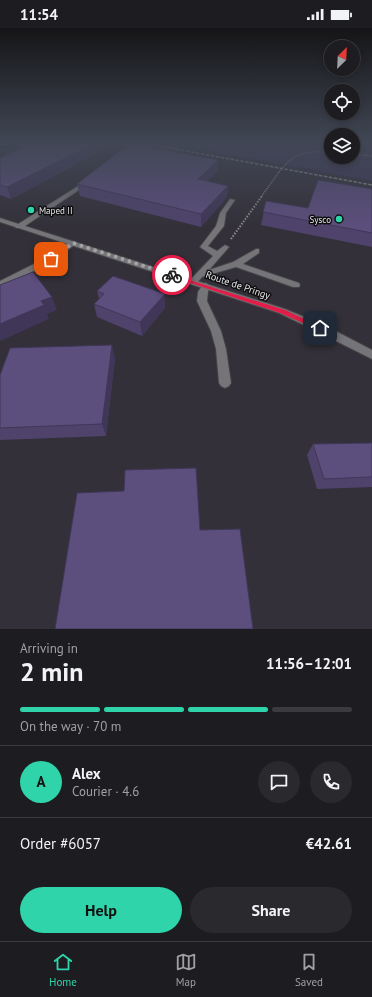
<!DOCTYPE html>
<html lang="en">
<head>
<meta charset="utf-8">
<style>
	body { margin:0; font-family:"PT Sans",sans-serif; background:#2a292d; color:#f1f3f6; height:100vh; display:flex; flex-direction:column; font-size:15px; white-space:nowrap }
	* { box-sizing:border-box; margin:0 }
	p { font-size:13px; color:#a0a1a5 }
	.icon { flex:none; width:22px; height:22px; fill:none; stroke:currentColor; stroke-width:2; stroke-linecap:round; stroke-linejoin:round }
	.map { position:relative; height:601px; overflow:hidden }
	.drawer { display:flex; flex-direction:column; background:#1d1c20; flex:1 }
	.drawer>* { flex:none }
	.needle { width:26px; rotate:24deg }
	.tools { position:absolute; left:324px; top:12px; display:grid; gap:8px }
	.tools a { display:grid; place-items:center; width:36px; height:36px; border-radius:50%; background:#1d1c20; box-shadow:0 2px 6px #0003,0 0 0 1px #3b3a3e; font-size:20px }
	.pin { position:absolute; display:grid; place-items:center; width:34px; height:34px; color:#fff; margin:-17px; border-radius:8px; box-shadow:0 2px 6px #0006 }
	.courier { position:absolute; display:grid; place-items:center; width:40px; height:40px; margin:-20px; border:3px solid #e11d48; border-radius:50%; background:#fff; color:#222; box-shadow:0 1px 5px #0007 }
	.headline em { font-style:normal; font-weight:800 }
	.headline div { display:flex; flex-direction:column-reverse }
	.headline { display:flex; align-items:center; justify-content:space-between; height:68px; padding:0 20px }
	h1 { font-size:26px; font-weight:800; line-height:30px }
	.bar { display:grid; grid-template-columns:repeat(4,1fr); gap:6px 4px; align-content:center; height:48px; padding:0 20px }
	.bar i { height:5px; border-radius:3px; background:#3b3a3e }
	.bar .selected { background:#2fd4aa }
	.bar p { grid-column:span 4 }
	.line { display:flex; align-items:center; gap:10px; padding:0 20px; border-top:1px solid #3b3a3e }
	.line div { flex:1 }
	.round { display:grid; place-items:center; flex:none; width:42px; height:42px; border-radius:21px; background:#2a292d }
	.primary-button { display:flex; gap:8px; margin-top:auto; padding:8px 20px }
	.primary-button a { flex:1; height:46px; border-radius:24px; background:#2fd4aa; color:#111; font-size:16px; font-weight:800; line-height:46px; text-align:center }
	.primary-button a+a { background:#2a292d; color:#f1f3f6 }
	.status { display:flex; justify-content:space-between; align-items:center; height:28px; padding:0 20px; background:#1d1c20; direction:ltr }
	.status svg { height:11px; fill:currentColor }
	.dock { display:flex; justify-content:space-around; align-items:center; height:56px; border-top:1px solid #3b3a3e; background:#1d1c20; font-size:11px; color:#a0a1a5 }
	.dock a { display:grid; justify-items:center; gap:2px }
	.dock .selected { color:#2fd4aa }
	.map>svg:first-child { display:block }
	.built { fill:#333039 }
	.green { fill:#3f3557 }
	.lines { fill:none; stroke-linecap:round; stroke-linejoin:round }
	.stream { fill:#120229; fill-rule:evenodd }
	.service-casing { stroke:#444345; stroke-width:2 }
	.minor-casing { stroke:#444345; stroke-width:2 }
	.tertiary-casing { stroke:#444345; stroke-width:2 }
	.path-far1 { stroke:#8d8c8f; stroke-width:1.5; stroke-dasharray:1 1; stroke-linecap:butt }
	.path { stroke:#8d8c8f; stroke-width:2; stroke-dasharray:1.5 1.5; stroke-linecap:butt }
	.service { fill:#757478; fill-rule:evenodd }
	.minor { fill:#757478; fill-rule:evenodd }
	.tertiary { fill:#757478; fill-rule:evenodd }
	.rail { stroke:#919093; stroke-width:1.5; stroke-dasharray:3.5 1.5; stroke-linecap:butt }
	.path-bridge { stroke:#8d8c8f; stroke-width:1.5; stroke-dasharray:1 1; stroke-linecap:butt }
	.wall { fill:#4f436c }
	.shaded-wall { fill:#403758 }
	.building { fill:#5c4e7d; stroke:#403758 }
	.route { fill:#e11d48 }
	.done { stroke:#a4a3a6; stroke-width:4; stroke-dasharray:0 7.2 }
	.poi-dot { fill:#2fd4aa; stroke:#100f11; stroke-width:1.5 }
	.labels { text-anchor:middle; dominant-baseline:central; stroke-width:3; stroke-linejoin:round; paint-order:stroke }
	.far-poi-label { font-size:9px; fill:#e7e6e8; stroke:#100f11; text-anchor:start }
	.street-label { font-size:10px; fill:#e7e6e8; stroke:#100f11 }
</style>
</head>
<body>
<div class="status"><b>11:54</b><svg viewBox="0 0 49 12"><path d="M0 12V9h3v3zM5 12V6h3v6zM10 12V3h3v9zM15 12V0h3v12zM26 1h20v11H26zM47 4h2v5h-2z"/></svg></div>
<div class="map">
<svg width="372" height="601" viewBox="0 0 372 601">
	<rect width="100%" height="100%" fill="#27262a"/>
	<path class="built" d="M0,114H160L372,153V601H0Z"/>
	<path class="green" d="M160,114H331V129H353V114H372V153Z"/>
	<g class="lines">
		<path class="stream" d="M26,114H29L0,121V119Z"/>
		<defs>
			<path id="service" d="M86,153L91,154L22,200H16L15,198Z
				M230,171L235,172L226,185L224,198L208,218L217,223L225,217L229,219L209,242L233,234L256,221H259V225L243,236L299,255L300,257L299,259H293L236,239L202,249L196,256H190L189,254L190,252L213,228L200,219L216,198L220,185Z
				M206,255L210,258L208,264L207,273L221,303L226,321L231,355L229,358L225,360L221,358L219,355L216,321L211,303L197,273L198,264L203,256Z"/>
			<path id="minor" d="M70,213H73L77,215L50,235L0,260V253L44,231Z"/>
			<path id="tertiary" d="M0,190L285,281L324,297L372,322V331L316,303L279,285L0,194Z"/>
		</defs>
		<use href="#service" class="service-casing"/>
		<use href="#minor" class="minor-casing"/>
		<use href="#tertiary" class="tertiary-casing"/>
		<path class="path-far1" d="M353,126L372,128
			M286,136C299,123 314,123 331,124
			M261,169L279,144"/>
		<path class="path" d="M231,211L262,168"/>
		<use href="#service" class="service"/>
		<use href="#minor" class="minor"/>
		<use href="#tertiary" class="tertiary"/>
		<path class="rail" d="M137,114L372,157"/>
		<path class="path-bridge" d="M279,144L286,136"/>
	</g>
	<path class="wall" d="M107,120L11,171L0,167V130Z
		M218,132V143L207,153L228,158L227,169L201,199L80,168L77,156Z
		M372,161V219L261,197L266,173L308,180Z
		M97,263L165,280L142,308L97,289L94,276L99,271Z
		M115,330L106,408L0,412V347Z
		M372,415V459L317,461L307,427L313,416Z"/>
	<path class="shaded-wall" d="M98,114H106L107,120L11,171L7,159Z
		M218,132V143L197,163L198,151Z
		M228,158L227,169L201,199V186Z
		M165,266V280L142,308L140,294Z
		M52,269L57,282L47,286L49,291L0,313V296L41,273Z
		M112,317L115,330L106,408L102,396Z"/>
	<path class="building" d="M35,114H98L7,159L0,157V130Z
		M130,115L218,132L198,151L228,158L201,186L77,156Z
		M318,152L372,161V205L263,184L266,173L308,180Z
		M33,244L52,269L41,273L44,277L0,296V257Z
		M113,248L165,266L140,294L94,276L104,266L97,263Z
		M112,317L102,396L0,400V347L10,320Z
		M372,415V449L324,451L313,416Z
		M196,440L200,502L240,501L253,601H55L77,465L124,463L125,442Z"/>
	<linearGradient id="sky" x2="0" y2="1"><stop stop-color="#151517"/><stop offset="0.58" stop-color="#414755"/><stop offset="1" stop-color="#414755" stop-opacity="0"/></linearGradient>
	<rect width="372" height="198" fill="url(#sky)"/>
	<path class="route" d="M170,246L285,282L323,300L322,301H317L280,285L170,248Z"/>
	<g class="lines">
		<path class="done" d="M51,231L73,215L172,247"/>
	</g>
	<g class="poi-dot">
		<circle cx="31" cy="182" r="4"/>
		<circle cx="339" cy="191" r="4"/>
	</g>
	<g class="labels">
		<g class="far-poi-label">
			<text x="39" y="182">Maped II</text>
			<text x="331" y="191" text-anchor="end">Sysco</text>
		</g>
		<g class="street-label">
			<text transform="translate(238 257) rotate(19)">Route de Pringy</text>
		</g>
	</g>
</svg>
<div class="tools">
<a><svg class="needle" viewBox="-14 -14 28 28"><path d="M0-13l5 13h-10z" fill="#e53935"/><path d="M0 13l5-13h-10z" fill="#a0a1a5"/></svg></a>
<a><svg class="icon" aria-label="locate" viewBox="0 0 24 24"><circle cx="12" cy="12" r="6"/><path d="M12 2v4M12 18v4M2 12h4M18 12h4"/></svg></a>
<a><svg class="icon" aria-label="layers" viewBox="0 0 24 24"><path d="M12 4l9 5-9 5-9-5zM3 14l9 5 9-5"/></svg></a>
</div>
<div class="pin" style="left:51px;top:231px;background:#ea580c"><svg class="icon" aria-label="bag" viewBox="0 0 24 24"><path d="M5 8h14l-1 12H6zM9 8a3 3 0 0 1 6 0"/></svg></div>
<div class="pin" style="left:320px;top:300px;background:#1f2937"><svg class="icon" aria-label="home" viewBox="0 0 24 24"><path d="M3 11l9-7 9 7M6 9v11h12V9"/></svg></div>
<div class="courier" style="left:172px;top:247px"><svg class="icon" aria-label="bike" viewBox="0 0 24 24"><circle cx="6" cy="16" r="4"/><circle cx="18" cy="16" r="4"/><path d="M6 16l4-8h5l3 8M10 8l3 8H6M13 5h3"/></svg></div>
</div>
<section class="drawer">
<div class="headline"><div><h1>2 min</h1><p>Arriving in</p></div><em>11:56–12:01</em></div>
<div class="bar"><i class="selected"></i><i class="selected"></i><i class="selected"></i><i></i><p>On the way · 70 m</p></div>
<div class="line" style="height:72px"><b class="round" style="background:#2fd4aa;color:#111">A</b><div><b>Alex</b><p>Courier · 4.6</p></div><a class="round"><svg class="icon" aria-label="chat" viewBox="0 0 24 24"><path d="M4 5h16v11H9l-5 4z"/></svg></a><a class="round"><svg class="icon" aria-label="phone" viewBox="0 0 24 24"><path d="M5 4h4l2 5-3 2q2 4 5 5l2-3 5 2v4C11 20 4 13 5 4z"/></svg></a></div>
<div class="line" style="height:52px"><div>Order #6057</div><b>€42.61</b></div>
<div class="primary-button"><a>Help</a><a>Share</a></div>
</section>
<nav class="dock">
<a class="selected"><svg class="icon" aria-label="home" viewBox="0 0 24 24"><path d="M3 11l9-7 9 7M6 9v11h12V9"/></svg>Home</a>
<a><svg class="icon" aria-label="map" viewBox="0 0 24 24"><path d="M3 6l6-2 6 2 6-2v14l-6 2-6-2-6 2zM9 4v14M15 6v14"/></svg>Map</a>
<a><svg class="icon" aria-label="saved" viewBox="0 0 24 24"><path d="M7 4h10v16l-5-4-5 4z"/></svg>Saved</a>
</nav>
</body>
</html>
